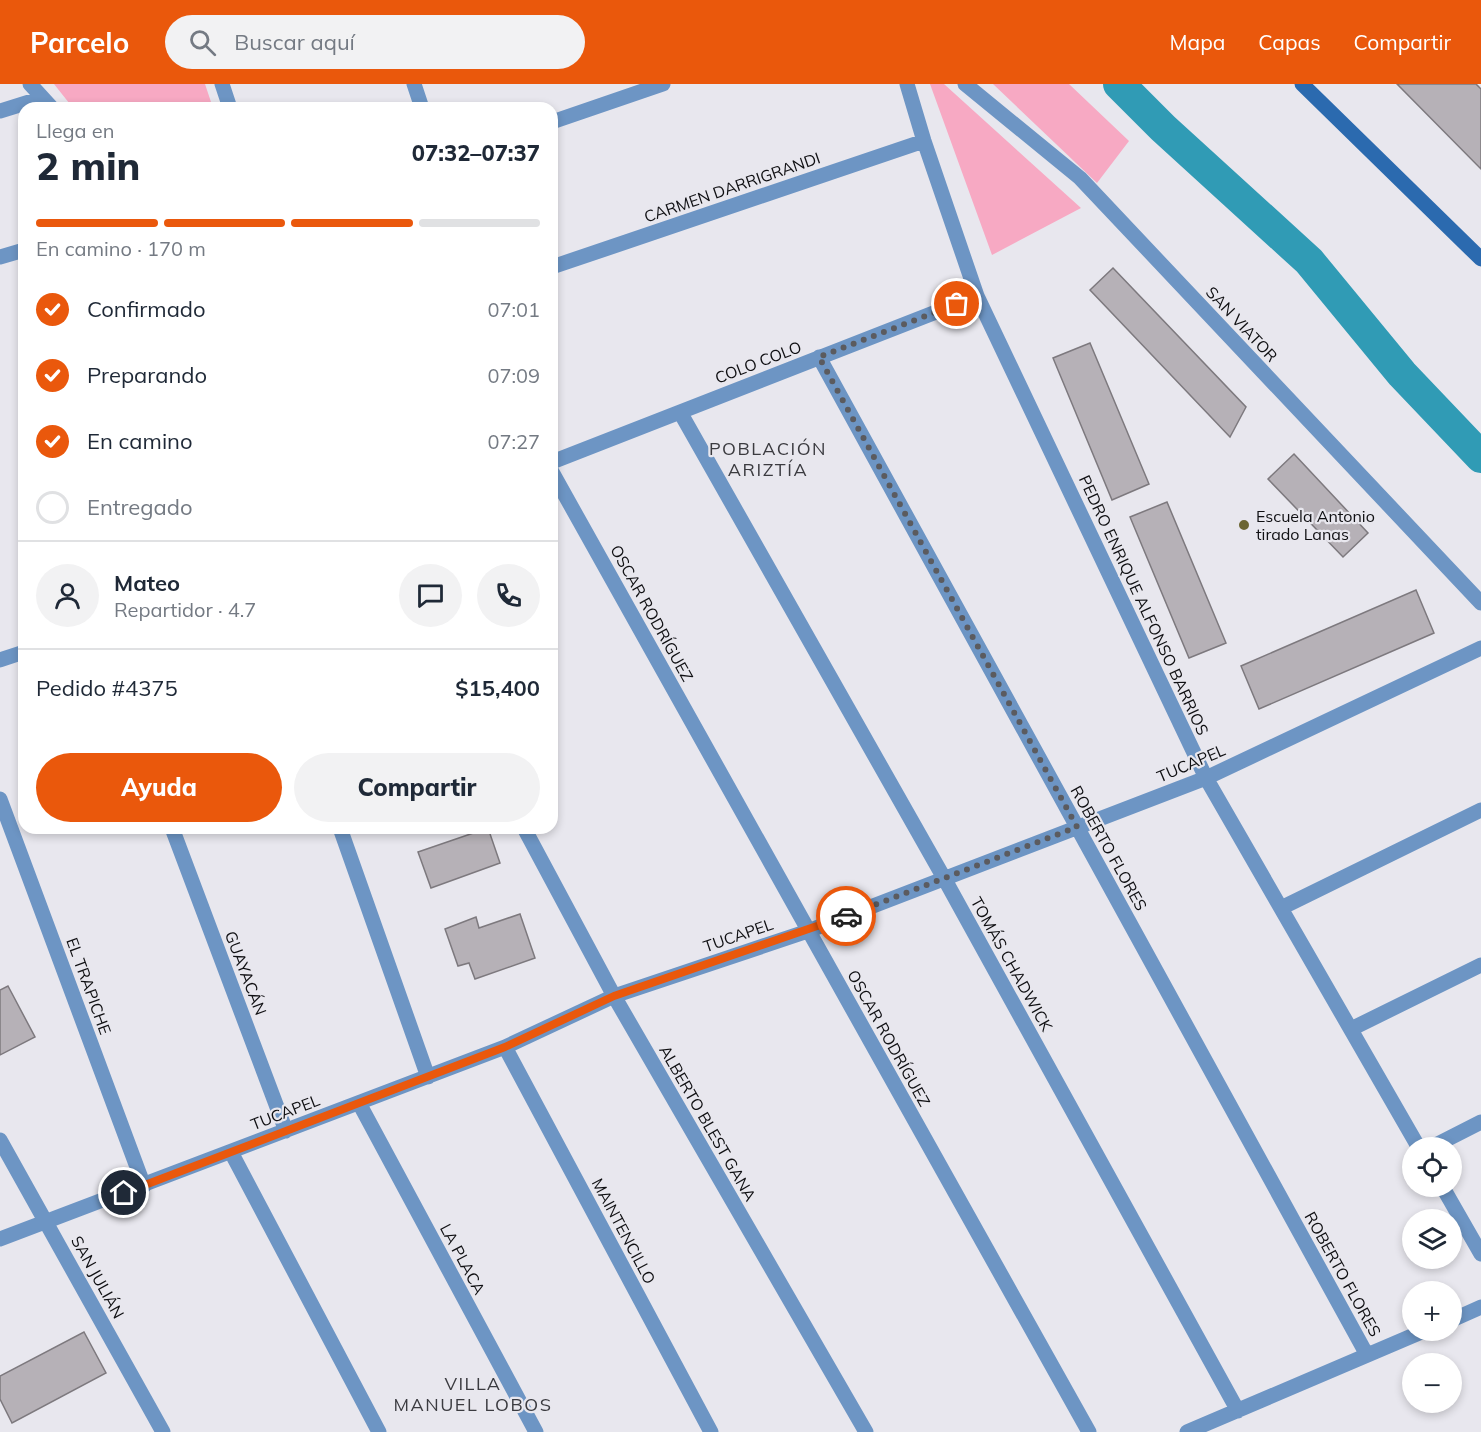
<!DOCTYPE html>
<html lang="es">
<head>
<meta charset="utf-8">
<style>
	body { margin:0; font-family:Mulish,sans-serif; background:#f2f2f3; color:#1f2937; height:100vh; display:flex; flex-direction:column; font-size:22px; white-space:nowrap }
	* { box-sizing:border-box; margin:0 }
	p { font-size:20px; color:#747a83 }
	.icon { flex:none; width:33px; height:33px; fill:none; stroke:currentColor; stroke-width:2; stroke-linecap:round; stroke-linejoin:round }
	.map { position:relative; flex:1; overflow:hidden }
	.side { position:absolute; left:18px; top:18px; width:540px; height:732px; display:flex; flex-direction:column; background:#fff; border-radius:18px; box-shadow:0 3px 9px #0003 }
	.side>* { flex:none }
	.buttons { position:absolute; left:1402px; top:1053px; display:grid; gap:12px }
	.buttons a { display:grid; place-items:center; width:60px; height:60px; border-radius:50%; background:#fff; box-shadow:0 3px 9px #0003; font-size:30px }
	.pin { position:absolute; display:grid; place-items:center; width:51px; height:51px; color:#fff; margin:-26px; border:3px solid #fff; border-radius:50%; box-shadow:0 2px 6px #0007 }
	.courier { position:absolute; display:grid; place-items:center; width:60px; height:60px; margin:-30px; border:4px solid #ea580c; border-radius:50%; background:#fff; color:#222; box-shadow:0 2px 8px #0007 }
	.head em { font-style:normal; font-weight:800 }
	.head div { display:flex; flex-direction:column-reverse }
	.head { display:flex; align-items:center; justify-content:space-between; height:102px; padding:0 18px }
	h1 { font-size:39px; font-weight:800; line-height:45px }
	.bar { display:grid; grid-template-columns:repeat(4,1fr); gap:9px 6px; align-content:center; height:72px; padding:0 18px }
	.bar i { height:8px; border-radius:4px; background:#e0e1e3 }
	.bar .active { background:#ea580c }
	.bar p { grid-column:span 4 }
	.line { display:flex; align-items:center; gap:15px; padding:0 18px; border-top:2px solid #e0e1e3 }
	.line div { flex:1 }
	.round { display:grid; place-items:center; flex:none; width:63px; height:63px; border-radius:32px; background:#f2f2f3 }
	ol { padding:0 18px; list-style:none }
	li { display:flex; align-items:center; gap:18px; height:66px }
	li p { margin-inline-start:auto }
	li .icon { padding:6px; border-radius:50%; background:#ea580c; color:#fff; stroke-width:4 }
	li:last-child { color:#747a83 }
	li i { width:33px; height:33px; border:3px solid #e0e1e3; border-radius:50% }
	.primary-button { display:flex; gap:12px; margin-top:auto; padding:12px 18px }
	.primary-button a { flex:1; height:69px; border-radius:36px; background:#ea580c; color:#fff; font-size:24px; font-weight:800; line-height:69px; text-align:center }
	.primary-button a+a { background:#f2f2f3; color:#1f2937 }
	header { display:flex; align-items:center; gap:36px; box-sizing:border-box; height:84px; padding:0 30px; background:#ea580c; color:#fff }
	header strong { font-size:28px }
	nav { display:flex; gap:33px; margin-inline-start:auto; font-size:21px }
	.search { width:420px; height:54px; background:#f2f2f3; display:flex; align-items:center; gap:15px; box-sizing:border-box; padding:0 21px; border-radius:33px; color:#747a83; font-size:22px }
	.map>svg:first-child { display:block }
	.green { fill:#f7a9c3 }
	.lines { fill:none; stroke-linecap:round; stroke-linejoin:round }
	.canal { stroke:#309bb5; stroke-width:32 }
	.building { fill:#b6b1b7; stroke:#7d797e; stroke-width:1.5 }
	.street { stroke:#6d95c4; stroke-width:15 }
	.secondary { stroke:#2b6aaf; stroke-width:15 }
	.done { stroke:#5b5b5f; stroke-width:6; stroke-dasharray:0 10.8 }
	.route { stroke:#ea580c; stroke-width:8 }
	.poi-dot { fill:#6b6532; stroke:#e8e7ee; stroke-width:2 }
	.labels { text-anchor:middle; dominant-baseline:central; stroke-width:4.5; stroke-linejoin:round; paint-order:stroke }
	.street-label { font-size:16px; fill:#0f0f12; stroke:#e8e7ee }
	.poi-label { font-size:16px; fill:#0f0f12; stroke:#e8e7ee; text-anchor:start }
	.neighbourhood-label { font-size:18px; letter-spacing:1.5px; fill:#3b3b40; stroke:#e8e7ee }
</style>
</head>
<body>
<header>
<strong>Parcelo</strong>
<div class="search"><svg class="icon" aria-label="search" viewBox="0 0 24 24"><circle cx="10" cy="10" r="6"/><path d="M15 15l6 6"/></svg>Buscar aquí</div>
<nav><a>Mapa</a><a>Capas</a><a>Compartir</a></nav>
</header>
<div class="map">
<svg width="1481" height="1348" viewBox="0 0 1481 1348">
	<rect width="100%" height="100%" fill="#e8e7ee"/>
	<path class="green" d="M54,0H205L213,24H73Z
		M930,0H944L1081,124L992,171Z
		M993,0H1069L1129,57L1097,99Z"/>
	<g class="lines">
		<path class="canal" d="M1119,0L1163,44L1309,177L1402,290L1481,373"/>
	</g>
	<path class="building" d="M1397,0H1476L1481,5V85Z
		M1113,184L1246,323L1230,353L1090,206Z
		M1090,259L1149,400L1112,416L1053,274Z
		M1294,370L1368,449L1343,473L1268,395Z
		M1167,418L1226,559L1189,574L1130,433Z
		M1416,506L1434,549L1259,625L1241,582Z
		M488,744L500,779L431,804L418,768Z
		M520,830L535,874L475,895L469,879L458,882L445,845L476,833L479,844Z
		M8,902L35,953L0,971V906Z
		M84,1248L106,1289L12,1339L0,1315V1292Z"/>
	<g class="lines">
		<path class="street" d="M30,0L52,24
			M222,0L230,24
			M414,0L422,24
			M907,0L924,57L977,212L1206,694L1419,1064
			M965,0L1080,94L1481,519
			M0,27L42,14
			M552,38L663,0
			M0,173L24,166
			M552,183L924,57
			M819,273L1367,1271
			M680,328L944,794L1238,1327
			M552,378L977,212
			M552,388L1089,1348
			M0,576L24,568
			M0,715L144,1102
			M172,744L286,1047
			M340,744L428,993
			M524,744L614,912L866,1348
			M1281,824L1481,726
			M1351,945L1481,881
			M505,963L711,1348
			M359,1019L536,1348
			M0,1056L163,1348
			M1430,1064L1481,1038
			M231,1068L379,1348
			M1442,1102L1481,1170
			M0,1155L505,963L614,912L808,847L1206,694L1481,564
			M1452,1236L1481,1223
			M1187,1348L1426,1246"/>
		<path class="secondary" d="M1302,0L1481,175"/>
	</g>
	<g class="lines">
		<path class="done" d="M846,832L1077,743L819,273L957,220"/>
		<path class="route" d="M124,1109L505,963L614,912L846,832"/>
	</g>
	<circle class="poi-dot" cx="1244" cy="441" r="6"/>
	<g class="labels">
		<g class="street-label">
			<text transform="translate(732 103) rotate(-19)">CARMEN DARRIGRANDI</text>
			<text transform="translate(1242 240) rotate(47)">SAN VIATOR</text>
			<text transform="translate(758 278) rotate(-21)">COLO COLO</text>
			<text transform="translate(1144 521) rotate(65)">PEDRO ENRIQUE ALFONSO BARRIOS</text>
			<text transform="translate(652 529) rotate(61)">OSCAR RODRÍGUEZ</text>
			<text transform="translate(1191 679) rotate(-23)">TUCAPEL</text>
			<text transform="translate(1109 764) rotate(61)">ROBERTO FLORES</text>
			<text transform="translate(738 851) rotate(-19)">TUCAPEL</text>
			<text transform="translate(1012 880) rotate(61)">TOMÁS CHADWICK</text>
			<text transform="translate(246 889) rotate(69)">GUAYACÁN</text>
			<text transform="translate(89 902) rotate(70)">EL TRAPICHE</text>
			<text transform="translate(889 954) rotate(61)">OSCAR RODRÍGUEZ</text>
			<text transform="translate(285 1028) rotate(-21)">TUCAPEL</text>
			<text transform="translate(708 1039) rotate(60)">ALBERTO BLEST GANA</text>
			<text transform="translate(624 1147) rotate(62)">MAINTENCILLO</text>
			<text transform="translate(463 1175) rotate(62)">LA PLACA</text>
			<text transform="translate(1343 1190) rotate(61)">ROBERTO FLORES</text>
			<text transform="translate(98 1193) rotate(61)">SAN JULIÁN</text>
		</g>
		<g class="poi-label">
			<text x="1256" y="432">Escuela Antonio<tspan x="1256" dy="18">tirado Lanas</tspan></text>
		</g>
		<g class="neighbourhood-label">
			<text x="768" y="364">POBLACIÓN<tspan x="768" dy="21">ARIZTÍA</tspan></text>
			<text x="473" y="1299">VILLA<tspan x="473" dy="21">MANUEL LOBOS</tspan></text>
		</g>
	</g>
</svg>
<div class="buttons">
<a><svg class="icon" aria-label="locate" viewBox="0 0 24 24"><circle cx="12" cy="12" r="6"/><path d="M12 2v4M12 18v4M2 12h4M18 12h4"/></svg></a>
<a><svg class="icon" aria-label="layers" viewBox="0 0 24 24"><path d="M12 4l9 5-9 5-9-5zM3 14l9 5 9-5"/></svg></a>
<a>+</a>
<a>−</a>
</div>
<div class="pin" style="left:957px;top:220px;background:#ea580c"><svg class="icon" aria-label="bag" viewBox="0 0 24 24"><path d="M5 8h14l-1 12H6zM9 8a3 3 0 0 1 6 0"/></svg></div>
<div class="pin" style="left:124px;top:1109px;background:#1f2937"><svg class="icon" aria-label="home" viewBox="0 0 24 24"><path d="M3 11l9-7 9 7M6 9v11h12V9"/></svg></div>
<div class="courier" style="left:846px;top:832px"><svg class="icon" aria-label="car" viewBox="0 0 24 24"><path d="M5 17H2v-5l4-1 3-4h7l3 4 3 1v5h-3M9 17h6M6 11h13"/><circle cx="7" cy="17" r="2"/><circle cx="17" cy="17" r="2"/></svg></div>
<section class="side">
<div class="head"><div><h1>2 min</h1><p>Llega en</p></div><em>07:32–07:37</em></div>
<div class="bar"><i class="active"></i><i class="active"></i><i class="active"></i><i></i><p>En camino · 170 m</p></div>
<ol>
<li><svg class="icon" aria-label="check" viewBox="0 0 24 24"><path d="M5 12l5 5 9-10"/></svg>Confirmado<p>07:01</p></li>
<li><svg class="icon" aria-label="check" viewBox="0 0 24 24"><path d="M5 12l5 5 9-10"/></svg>Preparando<p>07:09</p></li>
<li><svg class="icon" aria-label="check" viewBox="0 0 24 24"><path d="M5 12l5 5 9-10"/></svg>En camino<p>07:27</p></li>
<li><i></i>Entregado</li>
</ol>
<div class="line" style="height:108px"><a class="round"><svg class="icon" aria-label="person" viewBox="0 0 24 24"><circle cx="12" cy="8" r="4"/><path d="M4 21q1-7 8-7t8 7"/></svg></a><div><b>Mateo</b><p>Repartidor · 4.7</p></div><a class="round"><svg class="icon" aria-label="chat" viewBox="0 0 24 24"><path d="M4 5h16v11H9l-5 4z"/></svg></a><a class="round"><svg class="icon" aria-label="phone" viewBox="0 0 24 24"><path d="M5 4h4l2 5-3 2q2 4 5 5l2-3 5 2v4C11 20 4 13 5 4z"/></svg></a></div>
<div class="line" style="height:78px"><div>Pedido #4375</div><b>$15,400</b></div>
<div class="primary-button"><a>Ayuda</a><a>Compartir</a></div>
</section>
</div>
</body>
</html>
